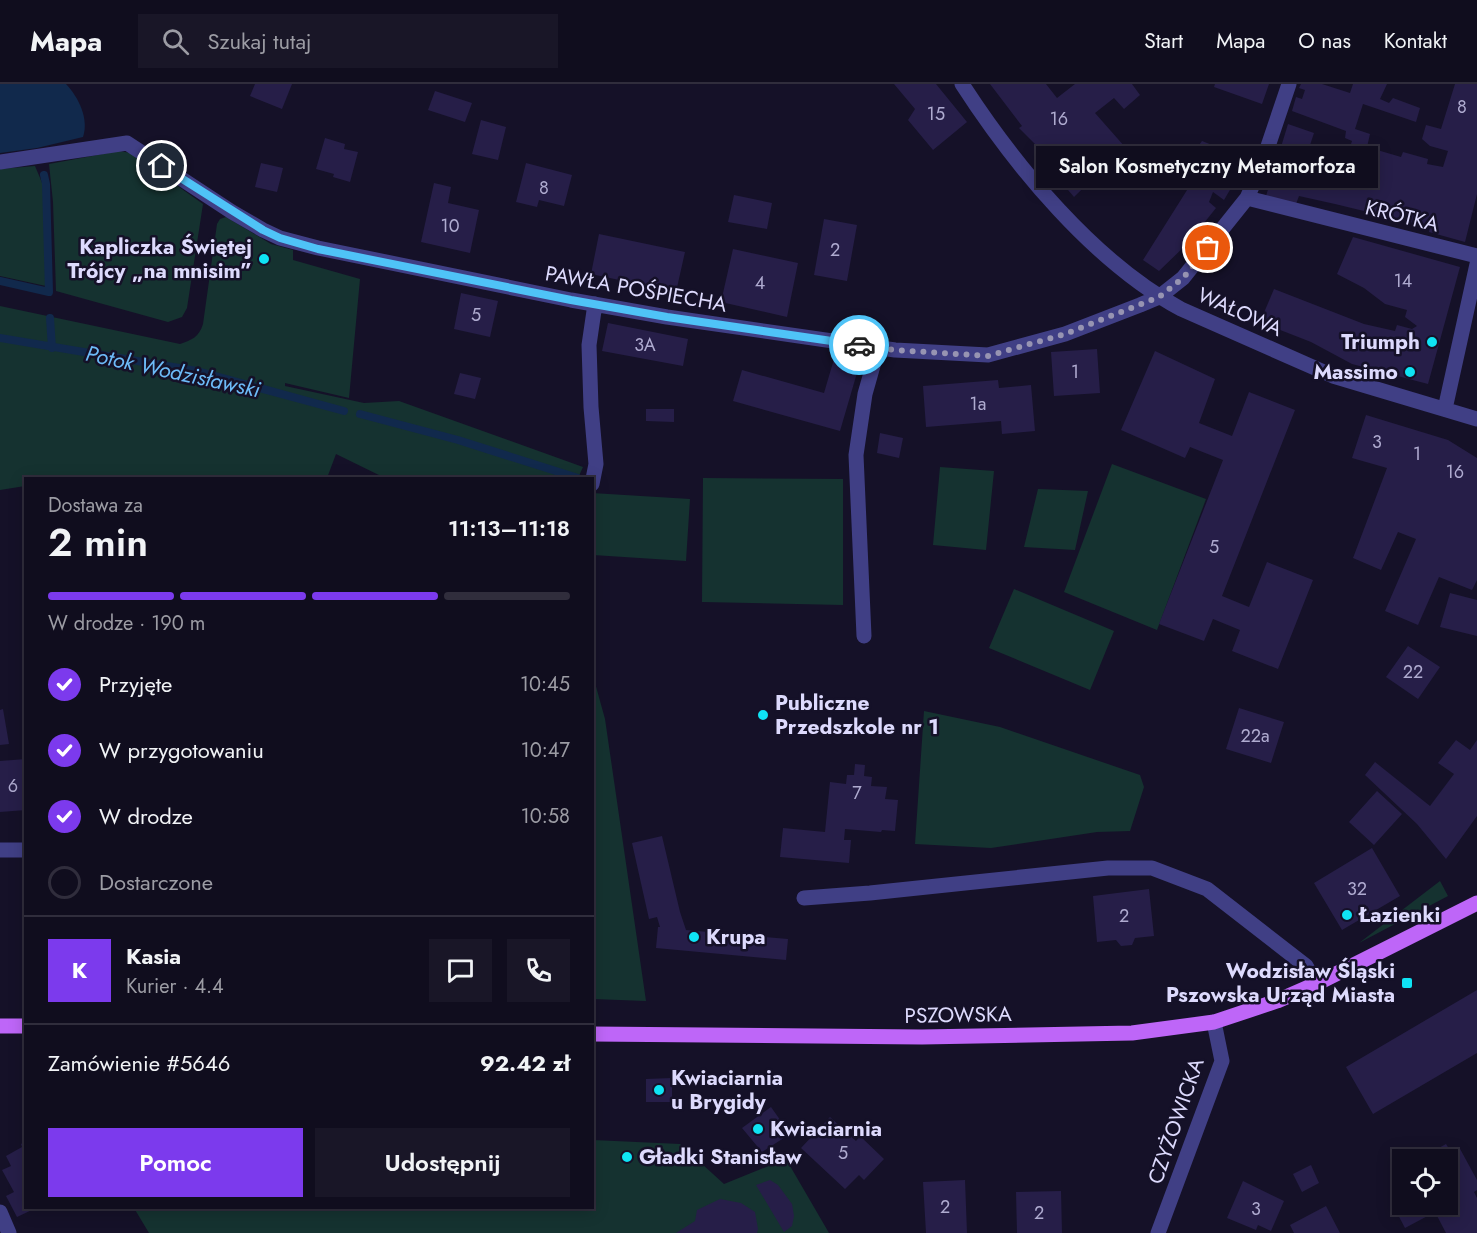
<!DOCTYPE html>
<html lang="pl">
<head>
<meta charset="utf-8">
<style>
	body { margin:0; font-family:Jost,sans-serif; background:#191627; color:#f1f3f6; height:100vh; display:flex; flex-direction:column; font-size:22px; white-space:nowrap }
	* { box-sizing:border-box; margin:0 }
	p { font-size:20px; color:#9c9ca4 }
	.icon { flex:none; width:33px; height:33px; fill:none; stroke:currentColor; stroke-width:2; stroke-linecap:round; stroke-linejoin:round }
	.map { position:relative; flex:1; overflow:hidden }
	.details { position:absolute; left:24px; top:393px; width:570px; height:732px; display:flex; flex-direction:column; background:#100d1e; border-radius:0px; box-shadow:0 3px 15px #0003,0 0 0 2px #302d3c }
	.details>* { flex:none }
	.controls { position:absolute; left:1392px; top:1065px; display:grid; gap:12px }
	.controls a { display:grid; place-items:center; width:66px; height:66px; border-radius:0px; background:#100d1e; box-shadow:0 3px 15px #0003,0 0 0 2px #302d3c; font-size:30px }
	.pin { position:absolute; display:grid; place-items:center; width:51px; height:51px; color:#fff; margin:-26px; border:3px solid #fff; border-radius:50%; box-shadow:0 2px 6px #0007 }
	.courier { position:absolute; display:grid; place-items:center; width:60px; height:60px; margin:-30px; border:4px solid #4fc3f7; border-radius:50%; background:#fff; color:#222; box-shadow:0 2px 8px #0007 }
	.bubble { position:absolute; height:42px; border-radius:0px; background:#100d1e; box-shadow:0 3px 15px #0003,0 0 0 2px #302d3c; font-size:20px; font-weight:600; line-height:42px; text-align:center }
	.summary em { font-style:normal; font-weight:600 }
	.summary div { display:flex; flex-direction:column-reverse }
	.summary { display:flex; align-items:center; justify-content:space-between; height:102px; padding:0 24px }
	h1 { font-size:39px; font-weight:600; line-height:45px }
	.bar { display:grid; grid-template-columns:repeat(4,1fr); gap:9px 6px; align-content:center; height:72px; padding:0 24px }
	.bar i { height:8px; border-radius:4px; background:#302d3c }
	.bar .current { background:#7c3aed }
	.bar p { grid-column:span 4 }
	.line { display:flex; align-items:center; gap:15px; padding:0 24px; border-top:2px solid #302d3c }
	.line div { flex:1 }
	.round { display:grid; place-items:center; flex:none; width:63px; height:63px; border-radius:0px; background:#191627 }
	ol { padding:0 24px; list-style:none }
	li { display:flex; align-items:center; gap:18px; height:66px }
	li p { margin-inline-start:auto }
	li .icon { padding:6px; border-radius:50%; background:#7c3aed; color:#fff; stroke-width:4 }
	li:last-child { color:#9c9ca4 }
	li i { width:33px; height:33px; border:3px solid #302d3c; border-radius:50% }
	.action { display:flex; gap:12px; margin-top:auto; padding:12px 24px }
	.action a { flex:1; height:69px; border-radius:0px; background:#7c3aed; color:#fff; font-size:24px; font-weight:600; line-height:69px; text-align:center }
	.action a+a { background:#191627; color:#f1f3f6 }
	header { display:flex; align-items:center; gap:36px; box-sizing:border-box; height:84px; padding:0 30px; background:#100d1e; border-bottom:2px solid #302d3c }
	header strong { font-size:28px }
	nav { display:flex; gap:33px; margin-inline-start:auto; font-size:21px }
	.search { width:420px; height:54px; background:#191627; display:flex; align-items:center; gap:15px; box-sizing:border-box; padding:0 21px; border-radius:0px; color:#9c9ca4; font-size:22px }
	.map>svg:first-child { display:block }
	.green { fill:#153230 }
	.water { fill:#11294c }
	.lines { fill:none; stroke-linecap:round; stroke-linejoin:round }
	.stream { stroke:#11294c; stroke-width:8 }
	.building { fill:#261e48 }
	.minor { stroke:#403f85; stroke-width:15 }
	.major { stroke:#be66f8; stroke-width:15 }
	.done { stroke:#9794b2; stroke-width:6; stroke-dasharray:0 10.8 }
	.route { stroke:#4fc3f7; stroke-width:8 }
	.poi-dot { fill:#0fe3f4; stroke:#151128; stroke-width:2 }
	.labels { text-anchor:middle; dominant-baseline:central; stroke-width:5; stroke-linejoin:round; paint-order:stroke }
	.number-label { font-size:18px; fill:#afabd0 }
	.street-label { font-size:21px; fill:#dddafd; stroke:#151128 }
	.poi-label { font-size:21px; font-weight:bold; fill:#dddafd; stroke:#151128; text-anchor:start }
	.water-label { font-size:22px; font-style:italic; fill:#6dbbf8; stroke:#151128 }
</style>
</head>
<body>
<header>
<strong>Mapa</strong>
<div class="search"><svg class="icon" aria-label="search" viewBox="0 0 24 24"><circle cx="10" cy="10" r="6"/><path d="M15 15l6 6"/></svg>Szukaj tutaj</div>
<nav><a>Start</a><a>Mapa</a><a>O nas</a><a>Kontakt</a></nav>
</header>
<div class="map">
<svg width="1477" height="1149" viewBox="0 0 1477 1149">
	<rect width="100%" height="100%" fill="#151128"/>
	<path class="green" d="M119,67L131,69L203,120L187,224L182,233L168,238L56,207L53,118L49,80Z
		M35,82L43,101L46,202L0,192V85Z
		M226,133L271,160L293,166V176L360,195L349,314L285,299V302L364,319L399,317L583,383L578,394H385L336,370L327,394L83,393L26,394L25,402L0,406V222L180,260C192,256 199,253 203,240L217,140L220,135Z
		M1112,380L1206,415L1157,546L1064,508Z
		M940,383L994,387L986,466L933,461Z
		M703,394L843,395V521L702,518Z
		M1038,405L1088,407L1075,466L1024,463Z
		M592,409L690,415L686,477L593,471Z
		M1014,505L1114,547L1090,606L989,564Z
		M592,588L605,635L646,917L593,915Z
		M924,627L1000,643L1140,691L1144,703L1130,747L1097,748L991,764L915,760Z
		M1440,797L1448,812L1359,859Z
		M593,1056L680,1060L724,1100L786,1075L829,1149H149L134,1124H592Z"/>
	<path class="water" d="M0,0H66C79,14 89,35 83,53L37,64L0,69Z"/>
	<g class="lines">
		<path class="stream" d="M0,197L49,208L46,100L44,91
			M50,234L52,264
			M0,254L197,287L344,327
			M360,330L458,356L578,394"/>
	</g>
	<path class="building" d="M255,0H292L282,25L250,12Z
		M894,0H936L967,38L933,66L908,36L915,25Z
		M990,0H1046L1057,14L1075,0H1132L1140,11L1124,25L1114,14L1095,29L1125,63L1074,113L1040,73L1044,69L1019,44L1022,42Z
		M1215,0H1269L1262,20L1214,3Z
		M1301,0H1322L1350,9L1353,0H1387L1380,15L1389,19L1393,14L1420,24L1416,38L1363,20L1355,45L1370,50L1367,63L1401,73L1403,68L1428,75L1427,80L1443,83L1448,67L1430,62L1422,55L1426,41L1441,45L1455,0H1477V110L1465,158L1429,148L1430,143L1335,120L1299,112L1296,120L1266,112L1288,40L1314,49L1304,79L1340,94L1352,57L1345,54L1346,47L1292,27L1296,13L1302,15L1305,6L1299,4Z
		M435,7L472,19L465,38L428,26Z
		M481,36L506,43L498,76L472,70Z
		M325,54L345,60L344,65L358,68L350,98L333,93L334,90L316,85Z
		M1202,57L1222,65L1244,82L1224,116L1213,108L1209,118L1216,124L1188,159L1159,187L1143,176L1194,95L1169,78L1176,68L1188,76Z
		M261,79L283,84L277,108L255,103Z
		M526,79L572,91L564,122L539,116L537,123L516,118Z
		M434,99L451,103L448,119L479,126L470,169L421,158Z
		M734,111L772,119L767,145L728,138Z
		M824,135L857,141L847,197L814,191Z
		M599,150L685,168L676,208L591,190Z
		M1353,153L1460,183L1428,300L1352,280L1311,258L1260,238L1274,205L1364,240L1395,247L1397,241L1412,245L1417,242L1405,233L1407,226L1385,220L1364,204L1337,190Z
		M733,165L798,179L787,233L721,218Z
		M263,168L271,175L266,181L257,174Z
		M461,209L498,217L490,253L454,245Z
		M608,239L688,255L683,282L602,267Z
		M1097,265L1100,309L1054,312L1051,268Z
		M1155,267L1215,295L1199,339L1232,352L1249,308L1295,326L1222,512L1249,523L1267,478L1313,496L1278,585L1232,567L1240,546L1213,535L1204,557L1159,540L1223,376L1190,363L1185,374L1121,346Z
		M834,275L859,282L840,347L733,317L742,286L824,309Z
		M460,289L481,294L475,315L454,310Z
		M998,296L999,304L1031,301L1035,347L1002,350L1001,337L926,343L923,302Z
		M646,325H674V338L646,337Z
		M1366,331L1448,356L1477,374V496L1472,506L1439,493L1418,541L1385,527L1416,455L1398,448L1381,486L1353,474L1387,384L1352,374Z
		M880,349L903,354L899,374L877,369Z
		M1450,509L1477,516V552L1440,543Z
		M1408,562L1440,583L1418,615L1386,593Z
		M1239,624L1284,638L1271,679L1226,665Z
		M3,625L9,660L0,661V626Z
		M1456,656L1470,666L1477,656V732L1446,775L1417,740L1365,691L1375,678L1430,722L1454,690L1438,679Z
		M26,675V726L0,728V677Z
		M855,680L865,681L864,692L872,693L871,702L887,703L885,715L898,716L895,747L882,746L881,748L845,745L844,756H851L849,779L780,773L783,744L825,748L830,698L846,700L847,691H854Z
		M1377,707L1402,730L1374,761L1349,738Z
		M662,752L680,828L686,846L788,855L786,876L656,864L658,843H660L657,833L649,835L632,759Z
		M1372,764L1400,812L1342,846L1314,799Z
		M1149,805L1154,852L1135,854L1132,861L1121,862L1116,856L1097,858L1093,812Z
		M1477,906V969L1373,1030L1346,983Z
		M672,994V1018H646V995Z
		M771,1023L790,1050L762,1068L742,1044Z
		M830,1033L856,1057L860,1052L884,1075L864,1096L859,1091L845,1105L801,1064Z
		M26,1057V1124H36L17,1133L6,1112L14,1108L2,1086L11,1082L6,1072L22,1063L21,1060Z
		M1446,1060L1451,1068L1459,1063L1477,1096V1106L1474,1108L1477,1114V1149H1446L1435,1128L1405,1144L1396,1127L1409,1120H1448V1076H1417Z
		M1311,1081L1319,1099L1302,1108L1293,1090Z
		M770,1096L778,1101L792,1120L794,1132L792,1142L784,1148L756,1101Z
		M965,1096L967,1149H926L923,1098Z
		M1243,1097L1284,1117L1271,1147L1258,1141L1256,1146L1227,1134Z
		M1061,1107L1062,1149H1017L1016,1108Z
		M720,1115L741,1119L755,1128L758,1145L757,1149H676L695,1137L697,1126Z
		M1326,1122L1340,1149H1294L1290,1141Z"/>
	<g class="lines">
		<path class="minor" d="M962,0C1015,82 1094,178 1181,225L1333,292L1477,335
			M0,78L127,59L232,128L263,146L280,154L318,164L571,216L667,233L895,266L988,271L1065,250L1140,221L1159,213L1183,194L1247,114L1262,80L1289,0
			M1247,114L1477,172
			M1445,325L1477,180
			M592,400L596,380L591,323L589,261L595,220
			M864,552L856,371L865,310L878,264
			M0,766H26
			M804,814L870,809L1108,784H1152L1207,805L1306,882L1316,900
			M0,1128L9,1149
			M1158,1149L1222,977L1214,938"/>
		<path class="major" d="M0,942H26
			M592,950L922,953L1132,949L1214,938L1277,917L1316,900L1477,819"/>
	</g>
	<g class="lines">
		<path class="done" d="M859,261L895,266L988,272L1065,250L1159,213L1183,194L1208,164"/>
		<path class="route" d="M162,82L263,146L280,154L318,165L571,216L667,233L859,261"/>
	</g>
	<g class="poi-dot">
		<circle cx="264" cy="175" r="6"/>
		<circle cx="1432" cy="258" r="6"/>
		<circle cx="1410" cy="288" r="6"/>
		<circle cx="763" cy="631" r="6"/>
		<circle cx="1347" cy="831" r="6"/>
		<circle cx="694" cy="853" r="6"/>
		<rect x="1401" y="893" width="12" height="12" rx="3"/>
		<circle cx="659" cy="1006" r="6"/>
		<circle cx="758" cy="1045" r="6"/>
		<circle cx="627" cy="1073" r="6"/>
	</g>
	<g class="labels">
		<g class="number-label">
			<text x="1462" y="23">8</text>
			<text x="936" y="30">15</text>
			<text x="1059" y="35">16</text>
			<text x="544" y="104">8</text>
			<text x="450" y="142">10</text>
			<text x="835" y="166">2</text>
			<text x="1403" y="197">14</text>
			<text x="760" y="199">4</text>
			<text x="476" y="231">5</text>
			<text x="645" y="261">3A</text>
			<text x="1075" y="288">1</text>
			<text x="978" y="320">1a</text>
			<text x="1377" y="358">3</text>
			<text x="1417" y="370">1</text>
			<text x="1455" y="388">16</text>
			<text x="1214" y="463">5</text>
			<text x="1413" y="588">22</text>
			<text x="1255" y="652">22a</text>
			<text x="13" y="702">6</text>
			<text x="857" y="709">7</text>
			<text x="1357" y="805">32</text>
			<text x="1124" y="832">2</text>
			<text x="843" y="1069">5</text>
			<text x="945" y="1123">2</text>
			<text x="1256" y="1125">3</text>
			<text x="1039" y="1129">2</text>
		</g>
		<g class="street-label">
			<text transform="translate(1402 132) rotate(14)">KRÓTKA</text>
			<text transform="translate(636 205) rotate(10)">PAWŁA POŚPIECHA</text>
			<text transform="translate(1240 228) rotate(24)">WAŁOWA</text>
			<text transform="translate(958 931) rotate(-1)">PSZOWSKA</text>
			<text transform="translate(1176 1037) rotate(-71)">CZYŻOWICKA</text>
		</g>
		<g class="poi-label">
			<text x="252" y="163" text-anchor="end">Kapliczka Świętej<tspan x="252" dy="24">Trójcy „na mnisim”</tspan></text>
			<text x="1420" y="258" text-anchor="end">Triumph</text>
			<text x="1398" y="288" text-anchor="end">Massimo</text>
			<text x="775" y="619">Publiczne<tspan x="775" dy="24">Przedszkole nr 1</tspan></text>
			<text x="1359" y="831">Łazienki</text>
			<text x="706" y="853">Krupa</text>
			<text x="1395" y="887" text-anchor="end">Wodzisław Śląski<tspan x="1395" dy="24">Pszowska Urząd Miasta</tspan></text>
			<text x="671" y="994">Kwiaciarnia<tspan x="671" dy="24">u Brygidy</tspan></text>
			<text x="770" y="1045">Kwiaciarnia</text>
			<text x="639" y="1073">Gładki Stanisław</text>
		</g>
		<g class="water-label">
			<text transform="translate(173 287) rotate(12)">Potok Wodzisławski</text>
		</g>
	</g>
</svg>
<div class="controls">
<a><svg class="icon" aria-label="locate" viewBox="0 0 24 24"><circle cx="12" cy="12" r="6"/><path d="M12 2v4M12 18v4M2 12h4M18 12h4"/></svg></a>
</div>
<div class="pin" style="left:1208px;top:164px;background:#ea580c"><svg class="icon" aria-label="bag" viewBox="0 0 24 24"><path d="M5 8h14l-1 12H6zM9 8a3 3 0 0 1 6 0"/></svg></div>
<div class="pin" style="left:162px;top:82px;background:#1f2937"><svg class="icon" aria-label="home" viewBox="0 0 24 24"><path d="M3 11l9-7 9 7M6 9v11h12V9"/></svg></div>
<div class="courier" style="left:859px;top:261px"><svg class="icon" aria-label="car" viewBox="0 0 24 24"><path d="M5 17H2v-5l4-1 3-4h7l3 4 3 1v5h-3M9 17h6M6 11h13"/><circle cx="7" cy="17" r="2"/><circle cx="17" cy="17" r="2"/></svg></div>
<div class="bubble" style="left:1036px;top:62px;width:342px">Salon Kosmetyczny Metamorfoza</div>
<section class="details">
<div class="summary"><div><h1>2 min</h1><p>Dostawa za</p></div><em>11:13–11:18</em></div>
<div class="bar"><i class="current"></i><i class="current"></i><i class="current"></i><i></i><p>W drodze · 190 m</p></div>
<ol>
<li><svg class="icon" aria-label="check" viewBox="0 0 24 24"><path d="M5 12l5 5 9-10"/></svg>Przyjęte<p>10:45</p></li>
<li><svg class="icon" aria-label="check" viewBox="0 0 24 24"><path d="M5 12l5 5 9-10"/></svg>W przygotowaniu<p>10:47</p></li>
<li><svg class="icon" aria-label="check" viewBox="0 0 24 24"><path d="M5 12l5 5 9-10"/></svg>W drodze<p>10:58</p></li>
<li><i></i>Dostarczone</li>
</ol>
<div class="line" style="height:108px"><b class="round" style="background:#7c3aed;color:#fff">K</b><div><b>Kasia</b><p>Kurier · 4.4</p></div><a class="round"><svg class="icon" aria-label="chat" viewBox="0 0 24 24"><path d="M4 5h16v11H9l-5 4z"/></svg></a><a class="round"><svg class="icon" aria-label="phone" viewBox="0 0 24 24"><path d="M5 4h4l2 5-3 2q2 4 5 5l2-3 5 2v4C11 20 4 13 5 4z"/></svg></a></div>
<div class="line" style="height:78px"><div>Zamówienie #5646</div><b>92.42 zł</b></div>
<div class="action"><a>Pomoc</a><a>Udostępnij</a></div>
</section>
</div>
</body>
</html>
